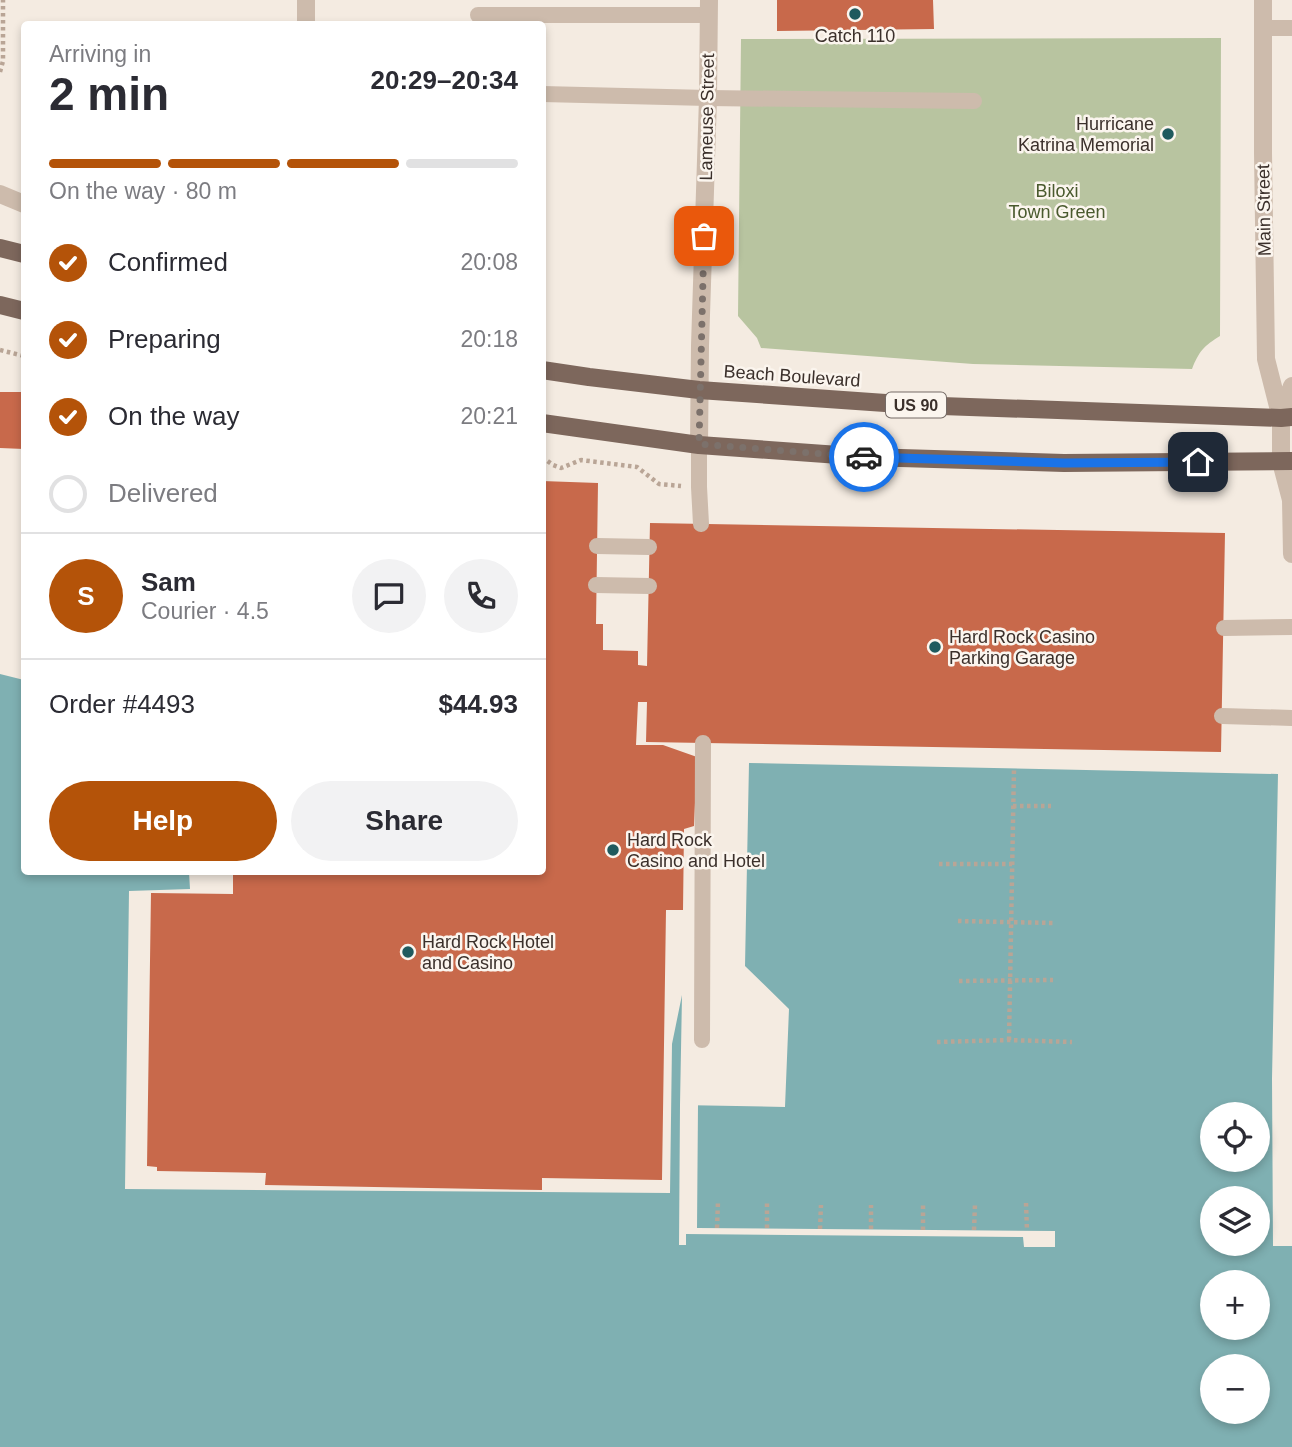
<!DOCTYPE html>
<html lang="en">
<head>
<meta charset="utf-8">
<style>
	body { margin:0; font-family:Helvetica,sans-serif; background:#f2f2f3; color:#2b2b33; height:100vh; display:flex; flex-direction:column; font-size:26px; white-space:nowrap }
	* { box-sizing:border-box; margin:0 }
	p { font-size:23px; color:#7c7c81 }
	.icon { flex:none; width:38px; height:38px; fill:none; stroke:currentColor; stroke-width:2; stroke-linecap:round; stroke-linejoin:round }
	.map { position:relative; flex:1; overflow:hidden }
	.drawer { position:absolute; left:21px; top:21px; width:525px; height:854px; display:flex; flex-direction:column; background:#fff; border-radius:7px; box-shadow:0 4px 10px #0003 }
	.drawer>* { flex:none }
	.fabs { position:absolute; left:1200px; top:1102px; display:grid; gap:14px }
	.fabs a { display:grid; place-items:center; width:70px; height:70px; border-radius:50%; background:#fff; box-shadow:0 4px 10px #0003; font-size:35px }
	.pin { position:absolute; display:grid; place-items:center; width:60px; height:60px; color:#fff; margin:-30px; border-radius:14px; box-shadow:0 4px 10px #0006 }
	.courier { position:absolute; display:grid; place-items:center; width:70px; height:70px; margin:-35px; border:5px solid #1a73e8; border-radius:50%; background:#fff; color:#222; box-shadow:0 2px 9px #0007 }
	.summary em { font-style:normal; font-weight:700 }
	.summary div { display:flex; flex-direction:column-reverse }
	.summary { display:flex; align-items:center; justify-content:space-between; height:119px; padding:0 28px }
	h1 { font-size:46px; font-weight:700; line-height:52px }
	.bar { display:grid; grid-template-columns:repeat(4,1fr); gap:10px 7px; align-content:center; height:84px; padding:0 28px }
	.bar i { height:9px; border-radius:5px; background:#e1e1e2 }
	.bar .active { background:#b45309 }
	.bar p { grid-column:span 4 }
	.line { display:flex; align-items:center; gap:18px; padding:0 28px; border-top:2px solid #e1e1e2 }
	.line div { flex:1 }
	.round { display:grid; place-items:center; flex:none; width:74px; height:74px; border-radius:37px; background:#f2f2f3 }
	ol { padding:0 28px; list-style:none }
	li { display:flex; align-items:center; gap:21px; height:77px }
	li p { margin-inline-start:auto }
	li .icon { padding:7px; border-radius:50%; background:#b45309; color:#fff; stroke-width:4 }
	li:last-child { color:#7c7c81 }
	li i { width:38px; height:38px; border:4px solid #e1e1e2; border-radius:50% }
	.button { display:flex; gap:14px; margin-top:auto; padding:14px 28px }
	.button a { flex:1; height:80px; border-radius:42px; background:#b45309; color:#fff; font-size:28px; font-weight:700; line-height:80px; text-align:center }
	.button a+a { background:#f2f2f3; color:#2b2b33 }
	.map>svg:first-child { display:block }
	.green { fill:#b8c4a0 }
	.water { fill:#7fb0b2; fill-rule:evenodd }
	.pier { fill:#f4ebe1 }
	.building { fill:#c8694b }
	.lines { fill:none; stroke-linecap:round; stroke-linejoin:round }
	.path { stroke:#b9a596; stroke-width:4.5; stroke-dasharray:3.5 3.5; stroke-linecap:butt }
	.service { stroke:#cdbbac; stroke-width:16 }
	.minor { stroke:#cdbbac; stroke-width:18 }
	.tertiary { stroke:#cdbbac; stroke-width:18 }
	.primary { stroke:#7d675c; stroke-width:18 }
	.done { stroke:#7c716b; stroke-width:7; stroke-dasharray:0 12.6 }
	.route { stroke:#1a73e8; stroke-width:9 }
	.poi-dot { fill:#1f5a5e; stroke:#fbf5ee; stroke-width:2.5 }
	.labels { text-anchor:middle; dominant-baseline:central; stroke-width:5; stroke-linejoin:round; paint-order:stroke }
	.shield { fill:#fbf5ee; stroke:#756b66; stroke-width:2 }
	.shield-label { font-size:16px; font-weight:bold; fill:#3b302b }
	.poi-label { font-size:18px; fill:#3b302b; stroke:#fbf5ee; text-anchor:start }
	.street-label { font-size:18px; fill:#3b302b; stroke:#fbf5ee }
	.park-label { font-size:18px; fill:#4a5a2e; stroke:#fbf5ee }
</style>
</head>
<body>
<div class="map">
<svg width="1292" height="1447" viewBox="0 0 1292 1447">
	<rect width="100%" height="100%" fill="#f4ebe1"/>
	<path class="green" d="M1221,38L1220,336C1204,346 1199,351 1192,369L973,364L761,348L757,338L738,316L741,39Z"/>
	<path class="water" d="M0,674L24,680V872H189L190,889L129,891L125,1189L670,1193L672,1044L682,995L680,1105L785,1107L789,1009L745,966L749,763L1278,774L1272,1079H1292V1447H0ZM1213,1115H1258V1160H1213ZM1213,1199H1258V1244H1213ZM1213,1283H1258V1328H1213ZM1213,1367H1258V1412H1213Z"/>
	<path class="pier" d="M1272,1079H1292V1246H1273Z
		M680,1105H698L697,1228L1055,1231V1247H1024L1023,1237L686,1234V1245H679Z"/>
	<path class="building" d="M777,0H933L934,29L777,31Z
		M0,392H24V449L0,448Z
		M542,481L598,483L596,624H603V650L638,651V665L647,666L650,523L1225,533L1221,752L646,742L647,702H638L636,745H663L697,757L694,826L684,829L683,910H666L662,1180L542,1178V1190L265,1185L266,1173L157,1171V1167L147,1166L151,893L233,894V872H542Z"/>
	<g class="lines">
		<path class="path" d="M0,72L3,61V0
			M0,350L24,356
			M542,457L553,465L561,468L581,460L637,467L659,484L681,486
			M1013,806H1051
			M939,864H1012
			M958,921L1053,923
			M959,981L1053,980
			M1009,1040L1014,768
			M937,1042L1009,1040L1072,1042
			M1026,1203L1027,1231
			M717,1228L718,1201
			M767,1228V1202
			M820,1229L821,1205
			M871,1229V1205
			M923,1230V1203
			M974,1230L975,1204"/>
		<path class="service" d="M478,15H708
			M1263,28H1292
			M542,94L708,98L974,101
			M699,445V487L701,524
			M597,546L649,547
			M596,585L649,586
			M1224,628L1292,627
			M1222,716L1292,718
			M702,1040L703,743"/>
		<path class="minor" d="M306,24V0
			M0,194L24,204
			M1281,418V462L1291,500L1292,554"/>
		<path class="tertiary" d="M1263,0V153L1266,359L1281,418
			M1281,418L1292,386
			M699,445L700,346L708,98L709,0"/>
		<path class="primary" d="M0,248L24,254
			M0,305L24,311
			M542,370L589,377L699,390L914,405L1281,418L1292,417
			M542,423L699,445L867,457L1064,463L1292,461"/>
	</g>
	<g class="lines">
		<path class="done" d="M704,236L699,444L864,457"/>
		<path class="route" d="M864,457L1064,463L1198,462"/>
	</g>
	<g class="poi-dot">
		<circle cx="855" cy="14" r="7"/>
		<circle cx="1168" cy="134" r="7"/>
		<circle cx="935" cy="647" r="7"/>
		<circle cx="613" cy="850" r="7"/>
		<circle cx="408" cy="952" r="7"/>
	</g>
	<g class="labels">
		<rect class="shield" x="886" y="392.5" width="60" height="25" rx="5"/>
		<g class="shield-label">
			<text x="916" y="405">US 90</text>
		</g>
		<g class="poi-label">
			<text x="855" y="36" text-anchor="middle">Catch 110</text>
			<text x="1154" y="124" text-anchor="end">Hurricane<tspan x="1154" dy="21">Katrina Memorial</tspan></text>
			<text x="949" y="637">Hard Rock Casino<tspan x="949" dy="21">Parking Garage</tspan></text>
			<text x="627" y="840">Hard Rock<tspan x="627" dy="21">Casino and Hotel</tspan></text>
			<text x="422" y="942">Hard Rock Hotel<tspan x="422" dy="21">and Casino</tspan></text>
		</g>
		<g class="street-label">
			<text transform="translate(707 117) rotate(-89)">Lameuse Street</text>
			<text transform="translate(1264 210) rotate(-91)">Main Street</text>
			<text transform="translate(792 376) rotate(4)">Beach Boulevard</text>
		</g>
		<g class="park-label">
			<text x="1057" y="191">Biloxi<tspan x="1057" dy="21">Town Green</tspan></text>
		</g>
	</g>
</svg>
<div class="fabs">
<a><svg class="icon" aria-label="locate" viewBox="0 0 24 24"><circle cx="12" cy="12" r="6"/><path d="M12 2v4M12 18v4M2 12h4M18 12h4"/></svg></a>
<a><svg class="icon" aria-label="layers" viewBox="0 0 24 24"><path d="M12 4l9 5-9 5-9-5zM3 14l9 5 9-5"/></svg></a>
<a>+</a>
<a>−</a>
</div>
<div class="pin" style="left:704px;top:236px;background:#ea580c"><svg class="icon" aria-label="bag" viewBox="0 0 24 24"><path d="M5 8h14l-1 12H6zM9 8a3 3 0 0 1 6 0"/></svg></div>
<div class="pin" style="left:1198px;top:462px;background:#1f2937"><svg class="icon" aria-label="home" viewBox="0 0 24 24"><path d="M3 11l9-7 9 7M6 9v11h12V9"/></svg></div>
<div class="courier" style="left:864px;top:457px"><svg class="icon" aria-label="car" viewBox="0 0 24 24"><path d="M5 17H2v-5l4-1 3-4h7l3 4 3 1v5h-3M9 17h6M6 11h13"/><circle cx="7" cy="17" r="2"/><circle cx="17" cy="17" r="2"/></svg></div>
<section class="drawer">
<div class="summary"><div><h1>2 min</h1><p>Arriving in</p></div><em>20:29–20:34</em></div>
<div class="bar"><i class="active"></i><i class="active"></i><i class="active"></i><i></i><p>On the way · 80 m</p></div>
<ol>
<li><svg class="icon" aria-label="check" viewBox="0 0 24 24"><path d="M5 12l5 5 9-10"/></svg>Confirmed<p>20:08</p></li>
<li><svg class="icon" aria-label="check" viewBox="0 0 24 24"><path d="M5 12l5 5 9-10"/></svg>Preparing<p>20:18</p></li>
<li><svg class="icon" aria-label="check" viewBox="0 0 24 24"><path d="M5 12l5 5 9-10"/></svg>On the way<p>20:21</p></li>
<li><i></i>Delivered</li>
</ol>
<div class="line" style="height:126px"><b class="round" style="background:#b45309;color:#fff">S</b><div><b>Sam</b><p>Courier · 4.5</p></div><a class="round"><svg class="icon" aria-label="chat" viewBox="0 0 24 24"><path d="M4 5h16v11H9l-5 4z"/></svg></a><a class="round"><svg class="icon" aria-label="phone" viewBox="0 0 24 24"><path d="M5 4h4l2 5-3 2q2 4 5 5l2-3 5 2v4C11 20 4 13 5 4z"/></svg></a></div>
<div class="line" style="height:91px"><div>Order #4493</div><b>$44.93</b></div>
<div class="button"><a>Help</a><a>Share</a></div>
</section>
</div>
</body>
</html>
